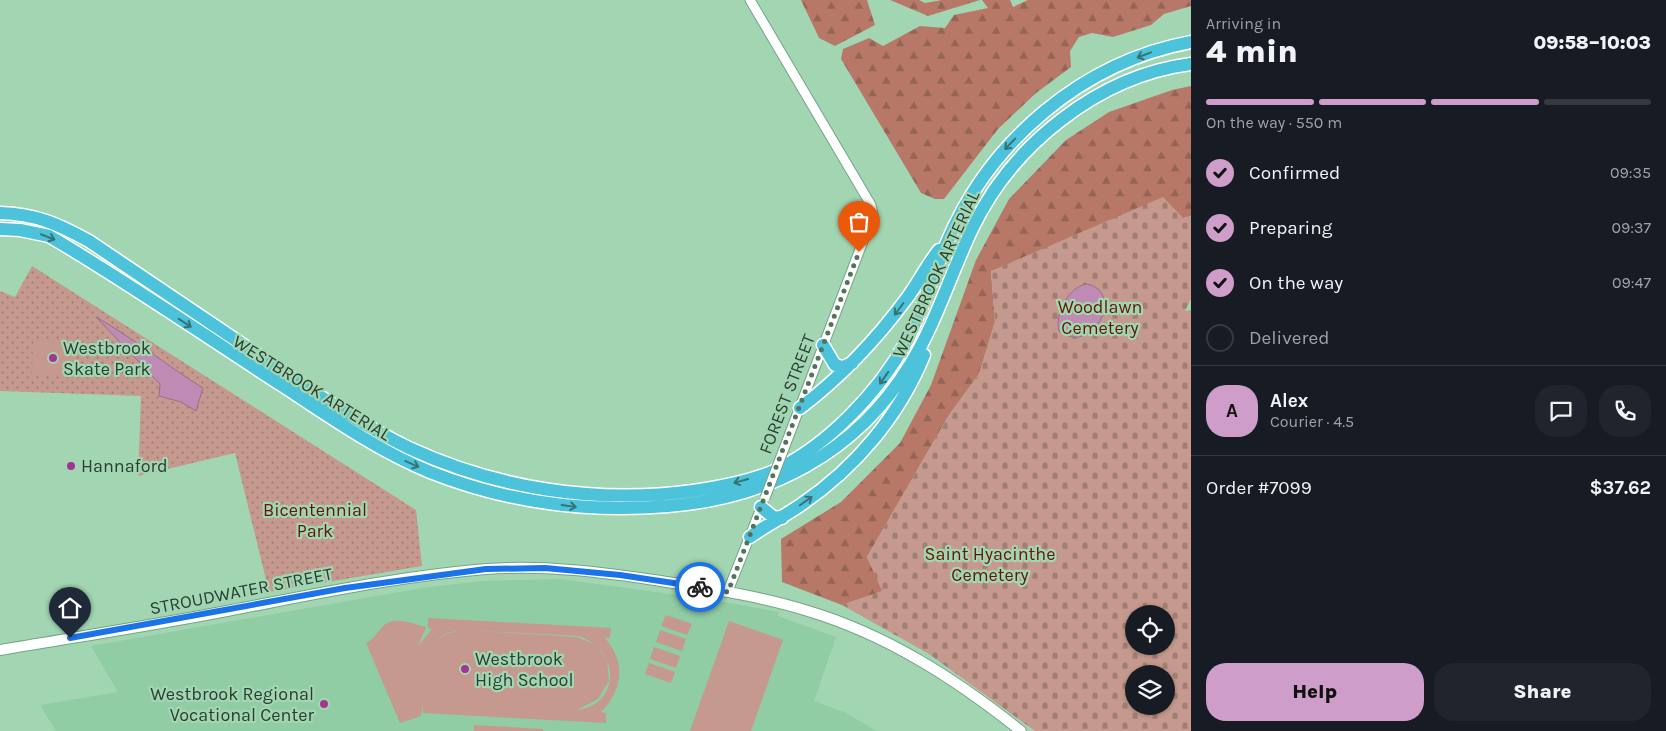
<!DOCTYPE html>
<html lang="en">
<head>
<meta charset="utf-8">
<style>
	body { margin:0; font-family:Karla,sans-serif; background:#20242c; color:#f1f3f6; height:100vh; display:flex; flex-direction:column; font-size:19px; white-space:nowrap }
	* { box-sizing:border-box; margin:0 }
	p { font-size:16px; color:#9ea1a6 }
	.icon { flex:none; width:28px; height:28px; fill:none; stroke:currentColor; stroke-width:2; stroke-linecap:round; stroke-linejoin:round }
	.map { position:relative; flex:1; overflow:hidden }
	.sheet { display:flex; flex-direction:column; background:#171b24; width:475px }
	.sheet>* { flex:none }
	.fabs { position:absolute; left:1125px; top:605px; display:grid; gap:10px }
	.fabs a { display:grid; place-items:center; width:50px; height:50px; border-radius:50%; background:#171b24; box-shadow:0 1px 4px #0004; font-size:25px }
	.pin { position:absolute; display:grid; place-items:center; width:42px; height:42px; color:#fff; margin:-51px -21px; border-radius:50% 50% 50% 0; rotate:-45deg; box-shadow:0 0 5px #0007 }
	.pin .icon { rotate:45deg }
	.courier { position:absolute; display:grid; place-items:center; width:50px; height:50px; margin:-25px; border:4px solid #1a73e8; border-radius:50%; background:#fff; color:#222; box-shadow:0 1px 6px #0007 }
	.overview em { font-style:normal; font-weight:800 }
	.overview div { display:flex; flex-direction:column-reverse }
	.overview { display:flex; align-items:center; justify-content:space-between; height:85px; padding:0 15px }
	h1 { font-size:32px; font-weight:800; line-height:38px }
	.bar { display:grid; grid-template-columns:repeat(4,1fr); gap:8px 5px; align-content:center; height:60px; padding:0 15px }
	.bar i { height:6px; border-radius:4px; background:#363941 }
	.bar .active { background:#ce9dc9 }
	.bar p { grid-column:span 4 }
	.line { display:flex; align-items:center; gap:12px; padding:0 15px; border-top:1px solid #363941 }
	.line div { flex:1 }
	.round { display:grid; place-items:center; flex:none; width:52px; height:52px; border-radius:20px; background:#20242c }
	ol { padding:0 15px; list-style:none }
	li { display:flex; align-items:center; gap:15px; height:55px }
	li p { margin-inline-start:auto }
	li .icon { padding:5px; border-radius:50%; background:#ce9dc9; color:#111; stroke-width:4 }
	li:last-child { color:#9ea1a6 }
	li i { width:28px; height:28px; border:2px solid #363941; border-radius:50% }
	.action { display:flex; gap:10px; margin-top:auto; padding:10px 15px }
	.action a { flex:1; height:58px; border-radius:20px; background:#ce9dc9; color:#111; font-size:20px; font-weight:800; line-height:58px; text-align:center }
	.action a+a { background:#20242c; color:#f1f3f6 }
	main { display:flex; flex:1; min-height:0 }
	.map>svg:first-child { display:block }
	.built { fill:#90cca4 }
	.forest { fill:url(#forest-firs) }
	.cemetery { fill:url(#cemetery-stones); fill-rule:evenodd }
	.park { fill:url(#park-dots) }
	.garden { fill:#c5998d; fill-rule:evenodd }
	.water { fill:#bf8ab3; stroke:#92738c }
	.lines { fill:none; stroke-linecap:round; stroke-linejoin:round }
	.tertiary-casing { stroke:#72a584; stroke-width:11 }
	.secondary-casing { stroke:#72a584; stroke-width:12 }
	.trunk-casing { stroke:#fff; stroke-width:15 }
	.tertiary { stroke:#fff; stroke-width:9 }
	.secondary { stroke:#fff; stroke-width:10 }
	.trunk { stroke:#4cc3da; stroke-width:12 }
	.tertiary-bridge-casing { stroke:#72a584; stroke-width:11; stroke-linecap:butt }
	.tertiary-bridge { stroke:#fff; stroke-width:9 }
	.oneway { stroke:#377374 }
	.done { stroke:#53735e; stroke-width:5; stroke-dasharray:0 9 }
	.route { stroke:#1a73e8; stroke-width:6 }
	.poi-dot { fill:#a43492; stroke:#a2d6b3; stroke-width:2 }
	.labels { text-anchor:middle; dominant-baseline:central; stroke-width:4.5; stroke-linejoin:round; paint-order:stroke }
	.street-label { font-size:18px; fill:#293e30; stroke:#a2d6b3 }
	.park-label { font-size:18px; fill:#641602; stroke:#a2d6b3 }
	.poi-label { font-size:18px; fill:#293e30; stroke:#a2d6b3; text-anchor:start }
</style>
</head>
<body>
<main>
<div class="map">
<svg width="1191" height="731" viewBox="0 0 1191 731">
	<defs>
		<pattern id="forest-firs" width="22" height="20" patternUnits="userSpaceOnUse" patternTransform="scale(1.25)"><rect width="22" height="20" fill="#b77867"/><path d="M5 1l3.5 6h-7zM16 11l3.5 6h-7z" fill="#956455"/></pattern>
		<pattern id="cemetery-stones" width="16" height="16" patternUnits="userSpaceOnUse" patternTransform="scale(1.25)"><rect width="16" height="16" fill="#c5998d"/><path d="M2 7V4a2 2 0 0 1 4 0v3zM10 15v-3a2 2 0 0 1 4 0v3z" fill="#a07e74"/></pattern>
		<pattern id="park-dots" width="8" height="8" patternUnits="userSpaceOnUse" patternTransform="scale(1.25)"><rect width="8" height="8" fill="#c5998d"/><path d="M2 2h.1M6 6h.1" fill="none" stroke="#a07e74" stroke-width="1.8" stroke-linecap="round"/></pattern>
	</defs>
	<rect width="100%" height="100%" fill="#a2d6b3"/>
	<path class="built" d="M560,579L707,599L779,612L778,616L836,637L814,701L844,712L877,731H56L40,705L118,692L91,646L422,588L481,581Z"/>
	<path class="forest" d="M801,0H867L875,25L835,46L819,38Z
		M890,0H919L925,3L942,0H980L928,16Z
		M982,0H1010L1013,7L1028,0H1191V6L1164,14L1151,25L1113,37L1092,33L1079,37L1070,51L1071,67L1036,93L998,129L944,199H935L921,193L841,59L843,49L869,38L883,46L920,26L945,28L954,15L988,8Z
		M1191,86V216L991,271L995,322L979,374L949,415L867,557L883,591L842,605L782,582L781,539L841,502L900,443L931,385L976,260L1009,199L1066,140L1109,112L1172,90Z"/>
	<path class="cemetery" d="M1163,197L1183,218L1191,216V299L1185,311L1191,310V731H1035L929,654L842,605L882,591L867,557L949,415L979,374L995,322L991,271ZM1134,614H1166V646H1134ZM1134,674H1166V706H1134Z"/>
	<path class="park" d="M32,266L416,510L422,566L269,592L235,453L138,476L141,396L0,391V291L15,297Z"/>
	<path class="garden" d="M33,340L74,343L71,376L32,374Z
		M666,615L692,624L687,635L661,626Z
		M428,618L611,628L610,638H605C626,662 623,690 601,712L606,713V723L423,713V704L421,716L400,723L366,643C375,639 377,632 383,626C395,615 413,624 426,627L418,646L432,629L428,628ZM463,630L578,636C621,649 621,705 577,710L598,699L609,681L607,660L596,645L577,637L463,630L446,634L430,646L446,633Z
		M729,621L783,640L751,731H690Z
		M660,630L686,639L682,651L656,642Z
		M654,647L680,656L676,668L650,659Z
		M649,663L675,672L671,683L645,674Z
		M474,725L543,729V731H474Z"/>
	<path class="water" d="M1087,284C1126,292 1093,357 1059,331C1054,314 1069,286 1087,284Z
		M96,317C133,338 166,365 203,388L196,411L181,402L159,396L160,384Z"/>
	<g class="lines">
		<defs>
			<path id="tertiary" d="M750,0L871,205L873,215L790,433
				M728,591L763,503"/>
			<path id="secondary" d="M0,650C77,637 155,625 232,610C316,594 400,576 486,569C545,565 603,572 661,581C711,589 760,596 808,611C888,635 957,680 1021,731"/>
			<path id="trunk" d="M0,213C36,214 58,224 89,241C148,281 208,321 267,361C314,392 359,424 409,448C498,489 596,504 693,491C720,487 749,482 774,471C827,446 878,393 906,342C923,309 933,274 948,240C991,140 1083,62 1191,42
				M0,229L20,230L49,236C129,283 205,336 283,386C330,417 377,450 430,472C506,502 587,513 668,506C769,498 856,453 910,365C936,323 951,273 972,229C1012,145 1098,76 1191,64
				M823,345L835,365L843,367L852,363
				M800,408C841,377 876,340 907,298C918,283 927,265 939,250
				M761,507L773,517L782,518
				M750,537C766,525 785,516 802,504C856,467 899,416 924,355"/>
		</defs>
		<use href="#tertiary" class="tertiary-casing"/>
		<use href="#secondary" class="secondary-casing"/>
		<use href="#trunk" class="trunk-casing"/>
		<use href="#tertiary" class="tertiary"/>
		<use href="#secondary" class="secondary"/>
		<use href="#trunk" class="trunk"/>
		<defs>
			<path id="tertiary-bridge" d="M765,498L790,433"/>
		</defs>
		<use href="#tertiary-bridge" class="tertiary-bridge-casing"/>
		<use href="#tertiary-bridge" class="tertiary-bridge"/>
	</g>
	<defs><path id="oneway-shaft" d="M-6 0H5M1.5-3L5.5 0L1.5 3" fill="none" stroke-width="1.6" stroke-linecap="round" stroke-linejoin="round" transform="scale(1.25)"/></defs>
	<g class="oneway">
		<use href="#oneway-shaft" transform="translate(1144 55) rotate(159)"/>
		<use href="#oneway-shaft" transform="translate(1010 144) rotate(134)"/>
		<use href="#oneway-shaft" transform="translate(48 237) rotate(21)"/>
		<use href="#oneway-shaft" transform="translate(899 309) rotate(127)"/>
		<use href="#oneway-shaft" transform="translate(185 323) rotate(33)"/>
		<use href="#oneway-shaft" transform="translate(884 378) rotate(125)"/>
		<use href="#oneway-shaft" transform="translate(412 464) rotate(24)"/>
		<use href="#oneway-shaft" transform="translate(741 481) rotate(165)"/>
		<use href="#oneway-shaft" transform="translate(806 501) rotate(-35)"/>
		<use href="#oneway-shaft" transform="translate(569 506) rotate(8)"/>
	</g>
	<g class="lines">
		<path class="done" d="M700,587L728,592L859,252"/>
		<path class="route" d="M70,638L345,588L486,569L545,568L620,575L700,587"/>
	</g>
	<g class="poi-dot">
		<circle cx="53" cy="358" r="5"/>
		<circle cx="71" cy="466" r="5"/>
		<circle cx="465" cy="669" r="5"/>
		<circle cx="324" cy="704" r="5"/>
	</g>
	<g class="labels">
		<g class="street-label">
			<text transform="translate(936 274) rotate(-65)">WESTBROOK ARTERIAL</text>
			<text transform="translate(312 388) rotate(32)">WESTBROOK ARTERIAL</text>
			<text transform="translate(787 394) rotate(-69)">FOREST STREET</text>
			<text transform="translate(241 591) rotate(-11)">STROUDWATER STREET</text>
		</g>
		<g class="park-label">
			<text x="1100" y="307">Woodlawn<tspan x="1100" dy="21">Cemetery</tspan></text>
			<text x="315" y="510">Bicentennial<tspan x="315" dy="21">Park</tspan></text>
			<text x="990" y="554">Saint Hyacinthe<tspan x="990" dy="21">Cemetery</tspan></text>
		</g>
		<g class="poi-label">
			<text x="63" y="348">Westbrook<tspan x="63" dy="21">Skate Park</tspan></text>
			<text x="81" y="466">Hannaford</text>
			<text x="475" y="659">Westbrook<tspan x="475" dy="21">High School</tspan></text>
			<text x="314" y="694" text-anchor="end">Westbrook Regional<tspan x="314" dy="21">Vocational Center</tspan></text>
		</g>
	</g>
</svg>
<div class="fabs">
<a><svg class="icon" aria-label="locate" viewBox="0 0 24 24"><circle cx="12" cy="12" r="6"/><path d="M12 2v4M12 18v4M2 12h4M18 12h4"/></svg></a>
<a><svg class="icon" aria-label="layers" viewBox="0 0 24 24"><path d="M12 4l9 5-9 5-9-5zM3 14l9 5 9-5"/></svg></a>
</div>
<div class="pin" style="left:859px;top:252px;background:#ea580c"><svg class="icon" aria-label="bag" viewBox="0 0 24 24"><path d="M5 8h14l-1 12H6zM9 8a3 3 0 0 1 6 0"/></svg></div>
<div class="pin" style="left:70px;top:638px;background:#1f2937"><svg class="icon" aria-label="home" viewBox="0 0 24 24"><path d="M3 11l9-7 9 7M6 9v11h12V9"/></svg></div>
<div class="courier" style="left:700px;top:587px"><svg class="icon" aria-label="bike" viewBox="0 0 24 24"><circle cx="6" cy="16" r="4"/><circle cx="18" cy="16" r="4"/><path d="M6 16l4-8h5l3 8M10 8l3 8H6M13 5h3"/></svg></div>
</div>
<section class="sheet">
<div class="overview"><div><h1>4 min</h1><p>Arriving in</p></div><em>09:58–10:03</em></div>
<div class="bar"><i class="active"></i><i class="active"></i><i class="active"></i><i></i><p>On the way · 550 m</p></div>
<ol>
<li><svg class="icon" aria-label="check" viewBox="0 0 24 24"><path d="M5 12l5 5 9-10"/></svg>Confirmed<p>09:35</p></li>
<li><svg class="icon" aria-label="check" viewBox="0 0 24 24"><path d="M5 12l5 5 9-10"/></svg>Preparing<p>09:37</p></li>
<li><svg class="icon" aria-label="check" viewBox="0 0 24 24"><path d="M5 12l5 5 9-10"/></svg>On the way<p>09:47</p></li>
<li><i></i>Delivered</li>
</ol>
<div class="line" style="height:90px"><b class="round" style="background:#ce9dc9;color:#111">A</b><div><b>Alex</b><p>Courier · 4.5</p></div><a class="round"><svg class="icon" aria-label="chat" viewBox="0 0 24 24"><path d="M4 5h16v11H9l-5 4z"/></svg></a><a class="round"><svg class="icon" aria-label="phone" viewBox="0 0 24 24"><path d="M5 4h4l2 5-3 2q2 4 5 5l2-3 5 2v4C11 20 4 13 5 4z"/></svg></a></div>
<div class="line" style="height:65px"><div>Order #7099</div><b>$37.62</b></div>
<div class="action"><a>Help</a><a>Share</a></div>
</section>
</main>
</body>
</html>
